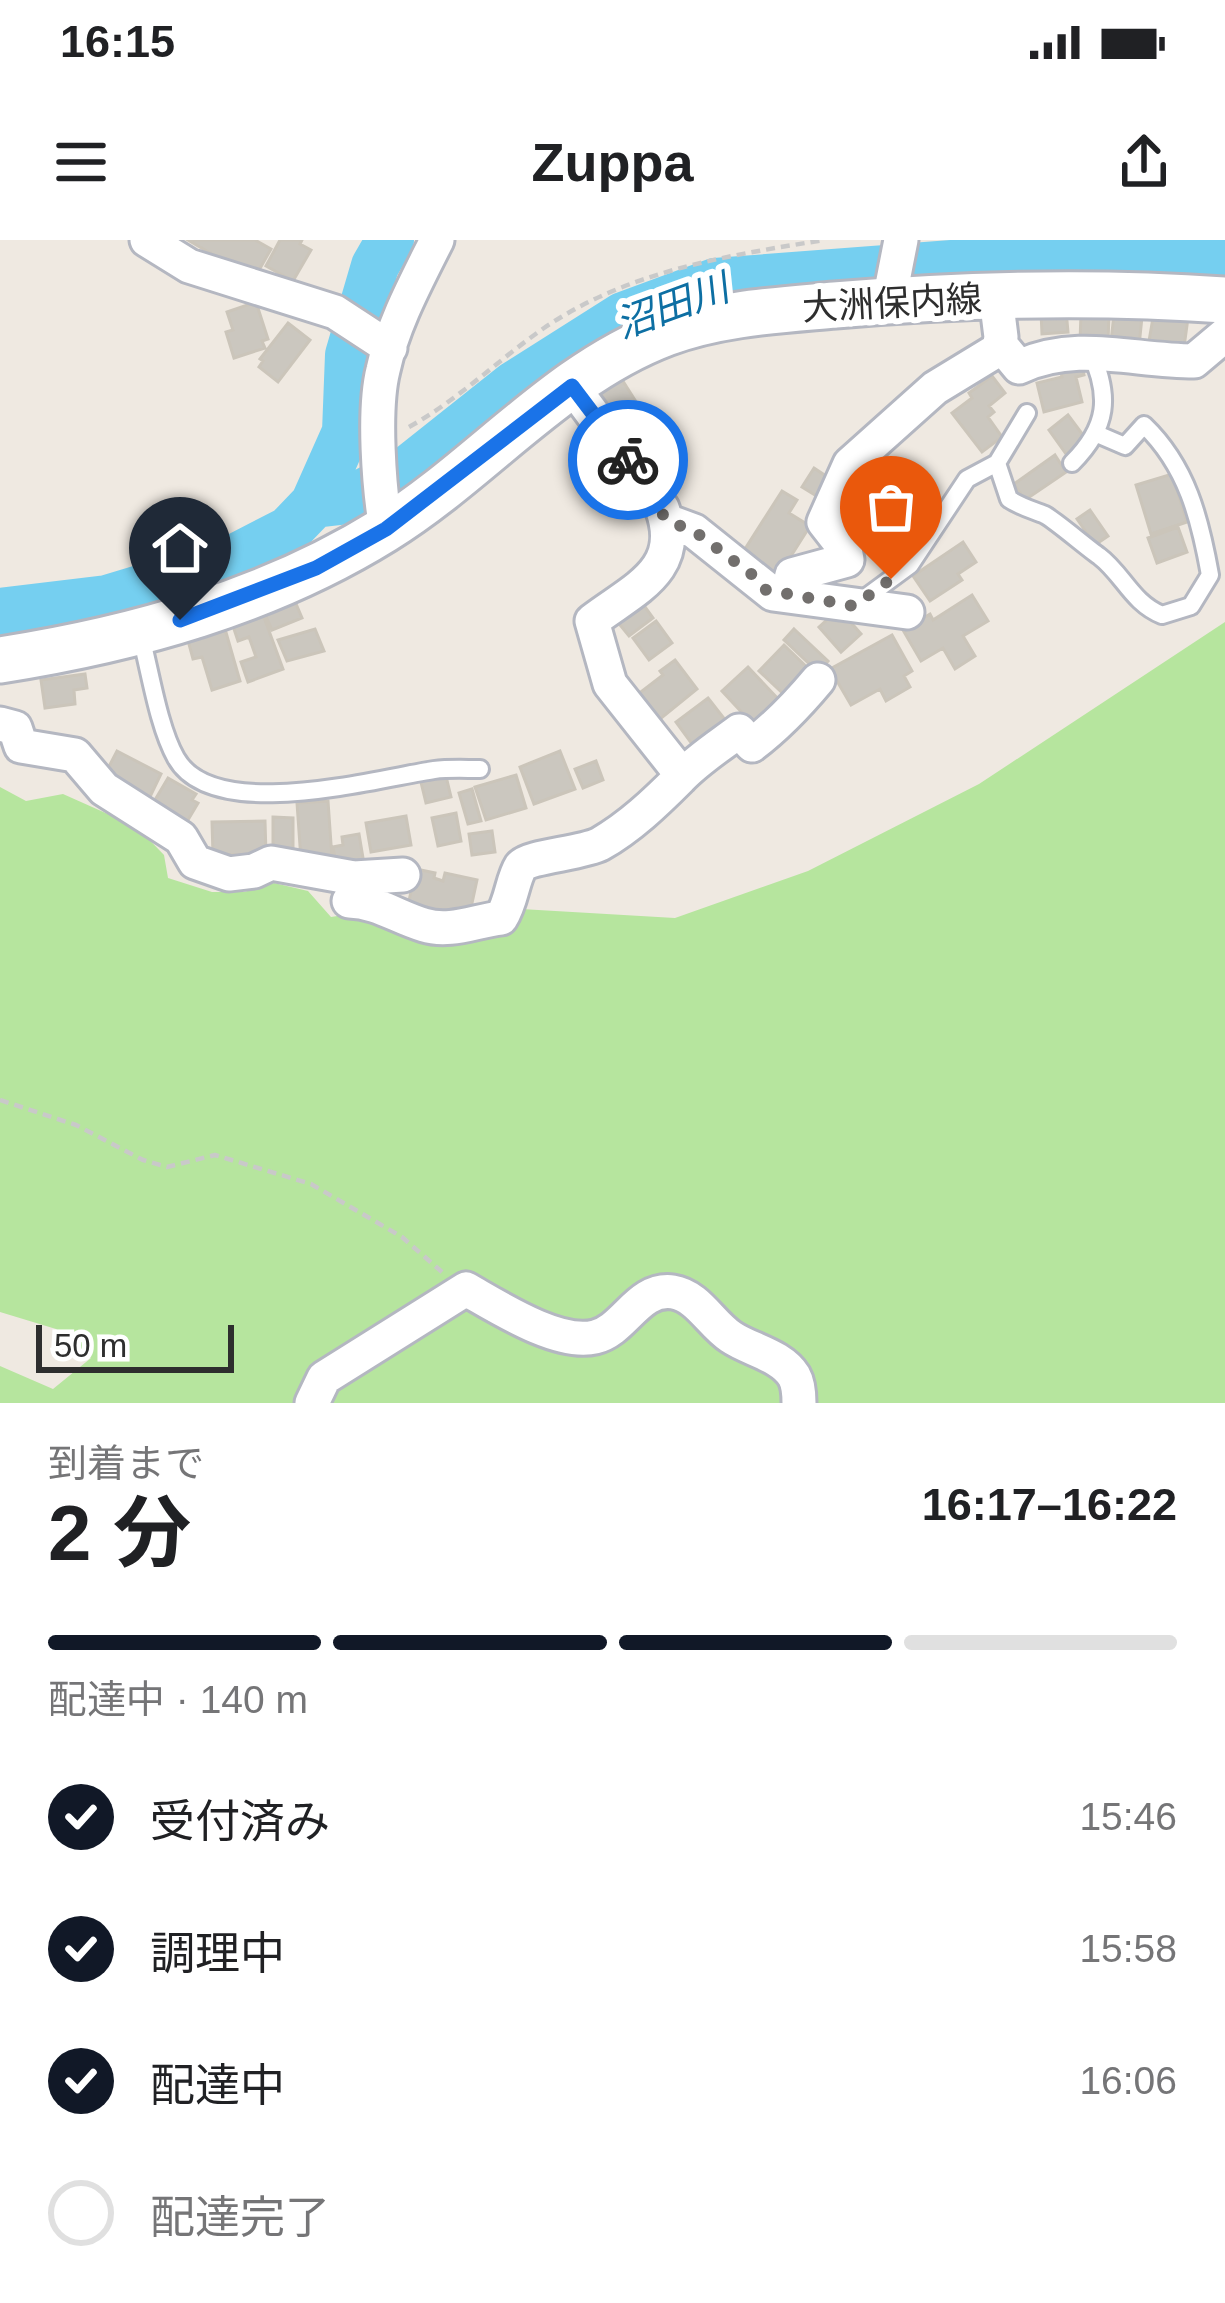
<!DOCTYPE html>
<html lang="ja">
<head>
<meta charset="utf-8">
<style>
	body { margin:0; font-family:Helvetica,"Noto Sans JP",sans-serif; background:#f2f2f2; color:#202124; height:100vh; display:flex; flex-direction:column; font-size:45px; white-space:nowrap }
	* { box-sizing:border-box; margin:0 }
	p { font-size:39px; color:#757577 }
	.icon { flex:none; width:66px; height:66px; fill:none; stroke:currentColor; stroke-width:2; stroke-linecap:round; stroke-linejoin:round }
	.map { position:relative; height:1163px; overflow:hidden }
	.side { display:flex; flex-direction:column; background:#fff; flex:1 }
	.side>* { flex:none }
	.scale { position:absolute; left:36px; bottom:30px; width:198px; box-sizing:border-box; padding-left:12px; border:6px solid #2e2e2e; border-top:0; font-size:33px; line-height:42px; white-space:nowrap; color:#2e2e2e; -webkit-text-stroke:9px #fff; paint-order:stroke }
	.pin { position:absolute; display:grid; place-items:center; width:102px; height:102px; color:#fff; margin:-123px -51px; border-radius:50% 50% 50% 0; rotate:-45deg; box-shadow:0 0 12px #0007 }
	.pin .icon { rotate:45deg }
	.courier { position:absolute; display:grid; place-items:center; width:120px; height:120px; margin:-60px; border:9px solid #1a73e8; border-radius:50%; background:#fff; color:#222; box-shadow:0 3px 15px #0007 }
	.headline em { font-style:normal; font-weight:700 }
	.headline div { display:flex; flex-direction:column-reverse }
	.headline { display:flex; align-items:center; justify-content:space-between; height:204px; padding:0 48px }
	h1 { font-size:78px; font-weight:700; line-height:90px }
	.bar { display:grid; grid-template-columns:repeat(4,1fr); gap:18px 12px; align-content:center; height:144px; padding:0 48px }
	.bar i { height:15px; border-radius:9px; background:#e0e0e0 }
	.bar .active { background:#111827 }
	.bar p { grid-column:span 4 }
	ol { padding:0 48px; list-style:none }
	li { display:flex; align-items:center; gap:36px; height:132px }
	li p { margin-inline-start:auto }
	li .icon { padding:12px; border-radius:50%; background:#111827; color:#fff; stroke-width:4 }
	li:last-child { color:#757577 }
	li i { width:66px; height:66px; border:6px solid #e0e0e0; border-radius:50% }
	.status { display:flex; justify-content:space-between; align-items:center; height:84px; padding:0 60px; background:#fff; direction:ltr }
	.status svg { height:33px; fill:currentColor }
	header { display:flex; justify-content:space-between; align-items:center; height:156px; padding:0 48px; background:#fff; font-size:54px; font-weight:700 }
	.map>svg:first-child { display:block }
	.green { fill:#b6e59e }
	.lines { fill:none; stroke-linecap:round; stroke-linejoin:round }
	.river { stroke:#75cff0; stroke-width:48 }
	.building { fill:#cbc7bf; stroke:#cbc5ba; stroke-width:3 }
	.service-casing { stroke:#b4b7c1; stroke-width:22 }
	.minor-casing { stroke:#b4b7c1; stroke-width:39 }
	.secondary-casing { stroke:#b4b7c1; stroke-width:51 }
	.path { stroke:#c9c9c9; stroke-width:4.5; stroke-dasharray:9 6; stroke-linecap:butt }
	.service { stroke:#fff; stroke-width:16 }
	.minor { stroke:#fff; stroke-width:33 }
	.secondary { stroke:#fff; stroke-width:45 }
	.done { stroke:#726f6d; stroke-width:12; stroke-dasharray:0 21.6 }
	.route { stroke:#1a73e8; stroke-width:15 }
	.labels { text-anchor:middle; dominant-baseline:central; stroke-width:12; stroke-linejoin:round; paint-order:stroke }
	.street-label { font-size:36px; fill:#2e2e2e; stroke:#fff }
	.water-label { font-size:39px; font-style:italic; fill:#0d6fa3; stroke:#fff }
</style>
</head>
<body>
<div class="status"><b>16:15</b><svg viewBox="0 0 49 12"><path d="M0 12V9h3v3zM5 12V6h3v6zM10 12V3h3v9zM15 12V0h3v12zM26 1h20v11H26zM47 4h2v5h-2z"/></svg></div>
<header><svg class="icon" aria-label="menu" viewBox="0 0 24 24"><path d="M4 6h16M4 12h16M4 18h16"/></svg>Zuppa<svg class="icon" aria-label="share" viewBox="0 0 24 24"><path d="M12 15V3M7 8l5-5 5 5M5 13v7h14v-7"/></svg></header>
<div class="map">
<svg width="1225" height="1163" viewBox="0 0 1225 1163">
	<rect width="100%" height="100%" fill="#efe9e1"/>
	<path class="green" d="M1225,382V1163H0V1126L53,1149L91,1118L56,1089L0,1072V547L26,561L63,554L137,587L164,615L168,638L212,652H244L274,643L308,651L331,677L363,672L521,669L675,678L808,631L979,544Z"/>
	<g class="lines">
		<path class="river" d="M314,264L349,260L407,230L514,145L623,76L715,42L1043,17L1225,21
			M0,372L107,359L223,324L289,290L314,264L346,192L349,115L375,26L390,0"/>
	</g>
	<path class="building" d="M188,0H255L271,9L254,39Z
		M280,0H302L300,4L311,10L293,41L266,26Z
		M256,62L268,99L262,101L265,108L234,118L226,92L233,90L227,72Z
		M1066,70L1068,92L1042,94L1041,72Z
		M1154,72L1188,78L1184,107L1149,101Z
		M1081,74L1109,75L1108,102L1080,101Z
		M1114,74L1142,77L1139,106L1111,102Z
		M288,83L310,100L278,142L259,127L263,121L260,119Z
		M1080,118L1084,135L1076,137L1082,162L1044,172L1037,143L1062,137L1059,124Z
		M992,136L1005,153L989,166L994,172L988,177L1002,197L982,212L952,173L972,158L969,153Z
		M621,138L659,198L635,215L618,191L623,187L600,153Z
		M1068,175L1086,199L1066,214L1049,190Z
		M1055,215L1066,232L1025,260L1014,244Z
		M814,228L835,242L823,260L802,247Z
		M1172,234L1187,282L1151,294L1136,245Z
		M782,251L797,260L789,273L810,286L779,335L743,312Z
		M1090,270L1108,296L1095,305L1077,279Z
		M1178,287L1187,312L1157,323L1148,298Z
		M963,302L976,322L958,334L962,340L930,361L913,336Z
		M291,352L302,378L272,390L261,365Z
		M972,355L988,381L963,396L975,416L955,429L943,408L921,421L903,390L930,374L933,380Z
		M637,356L653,378L629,396L612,375Z
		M261,369L283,429L248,442L241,422L256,417L249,397L238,401L231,380Z
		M839,369L861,394L841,412L819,387Z
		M656,381L672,403L649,420L633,398Z
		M223,382L240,441L212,450L202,417L193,419L186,393Z
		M315,389L324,411L287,421L278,400Z
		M794,389L828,421L818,432L784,400Z
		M892,395L912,431L904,436L910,447L886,461L880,449L851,465L830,429Z
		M784,405L815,435L791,461L759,431Z
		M675,420L697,449L654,484L633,458L663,435L660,431Z
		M748,427L782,463L753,496L747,478L722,451Z
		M85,434L87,448L74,450L75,464L45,468L41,440Z
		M708,458L733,490L700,515L676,482Z
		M117,511L161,534L148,561L103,538Z
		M560,511L575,549L534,564L520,527Z
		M596,521L603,540L583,548L575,529Z
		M445,532L451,557L426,563L420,538Z
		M516,535L526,568L486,580L475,547Z
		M168,538L196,554L192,560L198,563L185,585L152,565Z
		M472,549L481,581L468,584L459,553Z
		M328,561L332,618L301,620L297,563Z
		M456,573L461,601L438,606L432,578Z
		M406,576L411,605L371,612L366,583Z
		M273,577L293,578V609L273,608Z
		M265,581L266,614L213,615L212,582Z
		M492,591L495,612L472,615L469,594Z
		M359,594L364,624L337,628L333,607L343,605L342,597Z
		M416,629L435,633L434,638L443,641L445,633L477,640L469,677L407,670Z"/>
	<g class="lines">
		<defs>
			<path id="service" d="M997,223L1009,259C1021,267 1033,270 1045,275C1056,281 1086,307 1099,316C1123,334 1132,363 1162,375L1191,366L1210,335C1200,279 1187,226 1144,185L1125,206L1097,194
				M1072,223C1108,187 1111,156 1090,111
				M861,361L910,325L967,239L997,223L1027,173
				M140,393C150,430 158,486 176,518C213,584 375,539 434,530C449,528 465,529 480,529"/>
			<path id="minor" d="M147,0L189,26L335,72L390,108
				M889,61L901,0
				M1000,104L1019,127C1077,100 1133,121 1194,121L1225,95
				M572,146L662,268C685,330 634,349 592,381L610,444L682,535
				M667,281L694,291L773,354L907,372
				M386,289C379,248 373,170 383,130C393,84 416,42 437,0
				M787,355L792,335L847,320L845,309L824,282L850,224L935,148L999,109L1001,97L996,57
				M0,484L15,488L21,506L75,515L104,549L181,598L195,622L229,634L254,631L271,623L354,638L403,635
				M349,661C378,662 397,677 424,685C450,693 475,681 501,678C512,661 512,640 521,626C527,617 583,613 600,604C630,587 656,562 680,538C697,520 719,506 739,491L752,505C777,486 798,464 818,440
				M312,1163L324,1138L466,1049C498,1067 558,1106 595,1097C625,1090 638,1047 673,1052C698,1056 711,1084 731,1097C750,1110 781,1115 794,1136C798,1143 799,1155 799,1163"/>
			<path id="secondary" d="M0,420C134,399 268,362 384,290C481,230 557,134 666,93C719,73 780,70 835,65C965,54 1096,51 1225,60"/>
		</defs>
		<use href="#service" class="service-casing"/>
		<use href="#minor" class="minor-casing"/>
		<use href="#secondary" class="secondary-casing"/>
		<path class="path" d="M409,187C458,160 498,120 544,88C628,31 725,16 824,0
			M0,860L76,885L143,920L167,927L215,915L311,944L402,997L442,1032"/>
		<use href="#service" class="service"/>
		<use href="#minor" class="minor"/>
		<use href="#secondary" class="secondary"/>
	</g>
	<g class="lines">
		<path class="done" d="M628,220L667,281L694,291L754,336L766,350L854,366L891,339"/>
		<path class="route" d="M180,380L316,328L386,289L572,146L628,220"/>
	</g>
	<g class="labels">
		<g class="street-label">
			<text transform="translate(892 63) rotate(-3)">大洲保内線</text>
		</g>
		<g class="water-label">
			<text transform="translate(672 66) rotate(-20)">沼田川</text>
		</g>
	</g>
</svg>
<div class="scale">50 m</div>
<div class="pin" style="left:891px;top:339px;background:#ea580c"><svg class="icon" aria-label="bag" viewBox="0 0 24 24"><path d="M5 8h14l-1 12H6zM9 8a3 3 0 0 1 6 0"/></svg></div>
<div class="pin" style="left:180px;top:380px;background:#1f2937"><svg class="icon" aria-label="home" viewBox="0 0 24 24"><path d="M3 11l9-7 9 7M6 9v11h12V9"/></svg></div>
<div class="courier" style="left:628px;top:220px"><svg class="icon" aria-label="bike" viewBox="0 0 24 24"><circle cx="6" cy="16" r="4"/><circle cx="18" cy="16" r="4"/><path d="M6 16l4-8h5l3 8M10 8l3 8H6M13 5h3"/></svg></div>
</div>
<section class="side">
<div class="headline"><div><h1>2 分</h1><p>到着まで</p></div><em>16:17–16:22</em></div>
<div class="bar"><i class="active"></i><i class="active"></i><i class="active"></i><i></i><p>配達中 · 140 m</p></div>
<ol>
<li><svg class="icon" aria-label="check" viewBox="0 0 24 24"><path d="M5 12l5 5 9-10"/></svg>受付済み<p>15:46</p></li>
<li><svg class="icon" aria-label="check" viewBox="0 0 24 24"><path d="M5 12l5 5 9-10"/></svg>調理中<p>15:58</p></li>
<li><svg class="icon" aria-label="check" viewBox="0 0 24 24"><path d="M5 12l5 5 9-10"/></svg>配達中<p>16:06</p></li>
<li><i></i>配達完了</li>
</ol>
</section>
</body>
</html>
